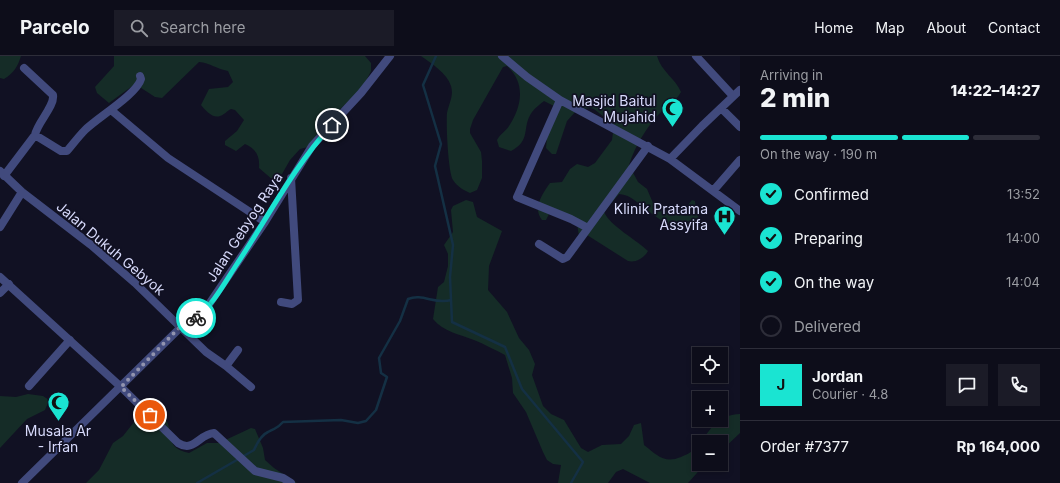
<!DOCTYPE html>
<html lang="en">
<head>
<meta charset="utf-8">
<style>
	body { margin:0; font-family:Inter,sans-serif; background:#1b1b27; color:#f1f3f6; height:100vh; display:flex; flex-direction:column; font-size:15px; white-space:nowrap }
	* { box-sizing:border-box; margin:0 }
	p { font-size:13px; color:#9a9ca2 }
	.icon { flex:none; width:22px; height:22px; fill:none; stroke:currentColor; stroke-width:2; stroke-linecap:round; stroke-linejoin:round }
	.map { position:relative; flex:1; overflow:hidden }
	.sheet { display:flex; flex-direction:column; background:#0d0d1a; width:320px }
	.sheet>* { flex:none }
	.tools { position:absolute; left:692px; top:291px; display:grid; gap:8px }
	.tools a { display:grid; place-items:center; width:36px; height:36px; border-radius:0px; background:#0d0d1a; box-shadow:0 2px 6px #0003,0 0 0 1px #2d2d39; font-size:20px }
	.pin { position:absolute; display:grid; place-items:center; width:34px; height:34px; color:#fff; margin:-17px; border:2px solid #fff; border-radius:50%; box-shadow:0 1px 4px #0007 }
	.courier { position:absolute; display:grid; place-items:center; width:40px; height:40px; margin:-20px; border:3px solid #1ae4d2; border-radius:50%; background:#fff; color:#222; box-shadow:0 1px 5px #0007 }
	.head em { font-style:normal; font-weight:800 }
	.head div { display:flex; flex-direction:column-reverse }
	.head { display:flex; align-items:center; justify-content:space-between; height:68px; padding:0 20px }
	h1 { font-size:26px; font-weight:800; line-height:30px }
	.bar { display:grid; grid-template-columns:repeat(4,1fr); gap:6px 4px; align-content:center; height:48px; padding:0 20px }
	.bar i { height:5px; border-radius:3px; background:#2d2d39 }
	.bar .on { background:#1ae4d2 }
	.bar p { grid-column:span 4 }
	.line { display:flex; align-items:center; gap:10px; padding:0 20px; border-top:1px solid #2d2d39 }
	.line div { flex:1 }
	.round { display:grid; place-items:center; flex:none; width:42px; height:42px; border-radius:0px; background:#1b1b27 }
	ol { padding:0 20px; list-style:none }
	li { display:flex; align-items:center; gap:12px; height:44px }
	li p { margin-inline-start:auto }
	li .icon { padding:4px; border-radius:50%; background:#1ae4d2; color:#111; stroke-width:4 }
	li:last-child { color:#9a9ca2 }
	li i { width:22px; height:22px; border:2px solid #2d2d39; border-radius:50% }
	header { display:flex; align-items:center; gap:24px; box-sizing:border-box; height:56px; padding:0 20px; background:#0d0d1a; border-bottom:1px solid #2d2d39 }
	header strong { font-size:19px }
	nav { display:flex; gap:22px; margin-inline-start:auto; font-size:14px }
	.search { width:280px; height:36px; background:#1b1b27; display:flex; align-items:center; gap:10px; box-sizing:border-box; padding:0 14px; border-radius:0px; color:#9a9ca2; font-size:15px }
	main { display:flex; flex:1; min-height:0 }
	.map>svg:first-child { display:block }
	.green { fill:#152c27 }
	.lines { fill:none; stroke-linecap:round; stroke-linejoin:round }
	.stream { stroke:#143044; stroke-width:2.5 }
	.minor { stroke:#414a7d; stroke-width:8 }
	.done { stroke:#9294af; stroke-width:4; stroke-dasharray:0 7.2 }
	.route { stroke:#1ae4d2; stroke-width:5 }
	.labels { text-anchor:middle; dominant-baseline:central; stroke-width:3.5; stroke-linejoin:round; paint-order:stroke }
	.poi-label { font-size:14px; fill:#d7dafb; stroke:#111123; text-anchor:end }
	.street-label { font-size:14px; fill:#d7dafb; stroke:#111123 }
</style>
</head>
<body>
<header>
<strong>Parcelo</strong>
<div class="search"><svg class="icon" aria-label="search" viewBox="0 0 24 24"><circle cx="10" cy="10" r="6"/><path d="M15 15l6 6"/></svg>Search here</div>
<nav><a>Home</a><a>Map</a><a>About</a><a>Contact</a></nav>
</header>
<main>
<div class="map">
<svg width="740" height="427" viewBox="0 0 740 427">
	<rect width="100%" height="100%" fill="#111123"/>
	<path class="green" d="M0,0H21C18,10 14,17 4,23L0,22Z
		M114,0H365L371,7V15L363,31L328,65L308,91L300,93L290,104L282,118L273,124L259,112C260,100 256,93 245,88L236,95L225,89V85L237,75L244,64L235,54L231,53C227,55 224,59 220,60C213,63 205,54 201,49L209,33L228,31L233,26L228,15C217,13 210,7 199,6L162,42L155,41L135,28L109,47L97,37L95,31L114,10Z
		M421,0H657C661,15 675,22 681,36C675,46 669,48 661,56C647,70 635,90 629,109L638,126L647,133L653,147L669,156L687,150L692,144L695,145L696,156L703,170L687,165L672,171C664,166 656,161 648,155C638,148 632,139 619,138L604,156C610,170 637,184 648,195C644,202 636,207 628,205L587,179L579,180L577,168L551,154L546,164H542C532,152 543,137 550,127L562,126L570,113L577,108L588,111L595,107L612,84L614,69L594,53L590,52L577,54L567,65L556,98H552L546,92L547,81L558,56L554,50L544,45C540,48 535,52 532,56C521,72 532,84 511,95L499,91L497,84C500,78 506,75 509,70C522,50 526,27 507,10L503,11L473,64L470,73V77L481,96L482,105V122L477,134L470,137C463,134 457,130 453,124C448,115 446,68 447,57C449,47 454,40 451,30C447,17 432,8 421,0Z
		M466,144L473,146L477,161L502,175L489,210L488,234L507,256L519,282L529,294L535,308L532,319L543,350L551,358L564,364L581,392L588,396L602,389L621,388L629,380L634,369L641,367L644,389C657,399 664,408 681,401C688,398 694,395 699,388V408H705L688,427H650L623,413L616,416L608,427H558L561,409L553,408L547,404L543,396L526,356L513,337L512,322L505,299C495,294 484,288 474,284C459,278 444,276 433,263L438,231L444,226L448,210V198L444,189L453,176L451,154L453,150Z
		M28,338L43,340L49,344L45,354L27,363L0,392V340L16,341Z
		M146,358C151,360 160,357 164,361C175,372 161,391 189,397L207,387H219L251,372L255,373L263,392L265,404L274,412L297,427H86L99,414L113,387L123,380L138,361Z
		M740,358V377L721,395V386H701C712,370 720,359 740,358Z"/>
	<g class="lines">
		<path class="stream" d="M436,0L423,29L441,88L435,110L453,189L450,221L452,266L505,291L522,333L583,406L571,427
			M197,427L254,394C257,387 261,379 268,376C276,371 276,374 283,366L341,364L358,367L366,365L376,354L387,321L381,317L379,302L400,265L408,243C423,237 435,249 451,244"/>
		<path class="minor" d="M502,0L527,21L560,44L670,103L740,155
			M696,0L733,40
			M24,12L53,39C55,50 37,67 35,79
			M560,44L517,141L571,163L588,172
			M721,52L740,71
			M111,54L168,102L265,166
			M670,103L702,70L740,34
			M0,115L22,136L91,189L135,227L206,296L226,310L238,294
			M4,120L35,79L61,95H67C73,88 79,80 85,74C97,62 137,38 141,23L140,20
			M713,135L740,104
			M0,171L22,136
			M539,188L563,203L567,201L648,90
			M0,221L121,331L178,387C194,397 199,378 214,377L255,415L283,422L291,427
			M0,237L9,228
			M281,246L292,248L298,244L291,122
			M226,310L251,331
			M29,330L70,284
			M22,427L181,271L203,257L265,166L312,90L361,37L390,0"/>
	</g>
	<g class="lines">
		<path class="done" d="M150,359L121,331L180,271L196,262"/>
		<path class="route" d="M196,262C212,250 224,228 235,211C267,163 293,111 332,69"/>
	</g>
	<defs>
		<symbol id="mosque-pin" viewBox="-11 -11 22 30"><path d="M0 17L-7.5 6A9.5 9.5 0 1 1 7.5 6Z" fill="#1ae4d2" stroke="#111123"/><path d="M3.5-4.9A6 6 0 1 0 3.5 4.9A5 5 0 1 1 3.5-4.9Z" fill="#111"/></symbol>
		<symbol id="hospital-pin" viewBox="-11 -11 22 30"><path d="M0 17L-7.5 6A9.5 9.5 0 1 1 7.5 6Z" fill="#1ae4d2" stroke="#111123"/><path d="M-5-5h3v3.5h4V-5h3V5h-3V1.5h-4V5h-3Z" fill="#111"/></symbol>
	</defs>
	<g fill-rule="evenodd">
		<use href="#mosque-pin" x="660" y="40" width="25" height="34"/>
		<use href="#hospital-pin" x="712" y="148" width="25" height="34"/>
		<use href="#mosque-pin" x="46" y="334" width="25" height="34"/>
	</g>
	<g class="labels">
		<g class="poi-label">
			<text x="656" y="44">Masjid Baitul<tspan x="656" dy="16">Mujahid</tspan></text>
			<text x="708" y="152">Klinik Pratama<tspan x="708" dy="16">Assyifa</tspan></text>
			<text x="58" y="374" text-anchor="middle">Musala Ar<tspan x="58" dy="16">- Irfan</tspan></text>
		</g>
		<g class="street-label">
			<text transform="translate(244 171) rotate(-57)">Jalan Gebyog Raya</text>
			<text transform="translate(111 192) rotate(40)">Jalan Dukuh Gebyok</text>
		</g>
	</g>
</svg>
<div class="tools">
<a><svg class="icon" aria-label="locate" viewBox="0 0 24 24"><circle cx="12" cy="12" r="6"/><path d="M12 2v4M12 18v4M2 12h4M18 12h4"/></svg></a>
<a>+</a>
<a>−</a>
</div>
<div class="pin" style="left:150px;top:359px;background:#ea580c"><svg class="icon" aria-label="bag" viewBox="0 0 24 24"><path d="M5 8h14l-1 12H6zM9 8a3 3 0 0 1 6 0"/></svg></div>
<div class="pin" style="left:332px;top:69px;background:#1f2937"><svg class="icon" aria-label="home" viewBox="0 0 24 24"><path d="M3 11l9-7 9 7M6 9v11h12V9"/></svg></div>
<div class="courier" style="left:196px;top:262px"><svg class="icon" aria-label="bike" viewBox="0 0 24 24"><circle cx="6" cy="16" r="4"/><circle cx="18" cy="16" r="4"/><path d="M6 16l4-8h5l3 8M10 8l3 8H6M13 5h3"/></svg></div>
</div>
<section class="sheet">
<div class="head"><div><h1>2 min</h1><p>Arriving in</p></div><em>14:22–14:27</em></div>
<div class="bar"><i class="on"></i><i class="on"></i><i class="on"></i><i></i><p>On the way · 190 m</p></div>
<ol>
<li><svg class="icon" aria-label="check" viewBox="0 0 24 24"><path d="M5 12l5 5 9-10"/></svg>Confirmed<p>13:52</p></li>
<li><svg class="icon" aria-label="check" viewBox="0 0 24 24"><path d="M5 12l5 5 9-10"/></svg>Preparing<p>14:00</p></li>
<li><svg class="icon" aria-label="check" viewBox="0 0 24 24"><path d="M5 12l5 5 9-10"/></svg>On the way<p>14:04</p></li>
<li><i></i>Delivered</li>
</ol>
<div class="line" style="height:72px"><b class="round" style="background:#1ae4d2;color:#111">J</b><div><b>Jordan</b><p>Courier · 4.8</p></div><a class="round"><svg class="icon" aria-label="chat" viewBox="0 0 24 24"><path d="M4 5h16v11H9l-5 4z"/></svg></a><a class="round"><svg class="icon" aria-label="phone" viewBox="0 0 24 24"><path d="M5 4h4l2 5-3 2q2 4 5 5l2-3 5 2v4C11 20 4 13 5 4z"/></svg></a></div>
<div class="line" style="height:52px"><div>Order #7377</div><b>Rp 164,000</b></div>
</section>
</main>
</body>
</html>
